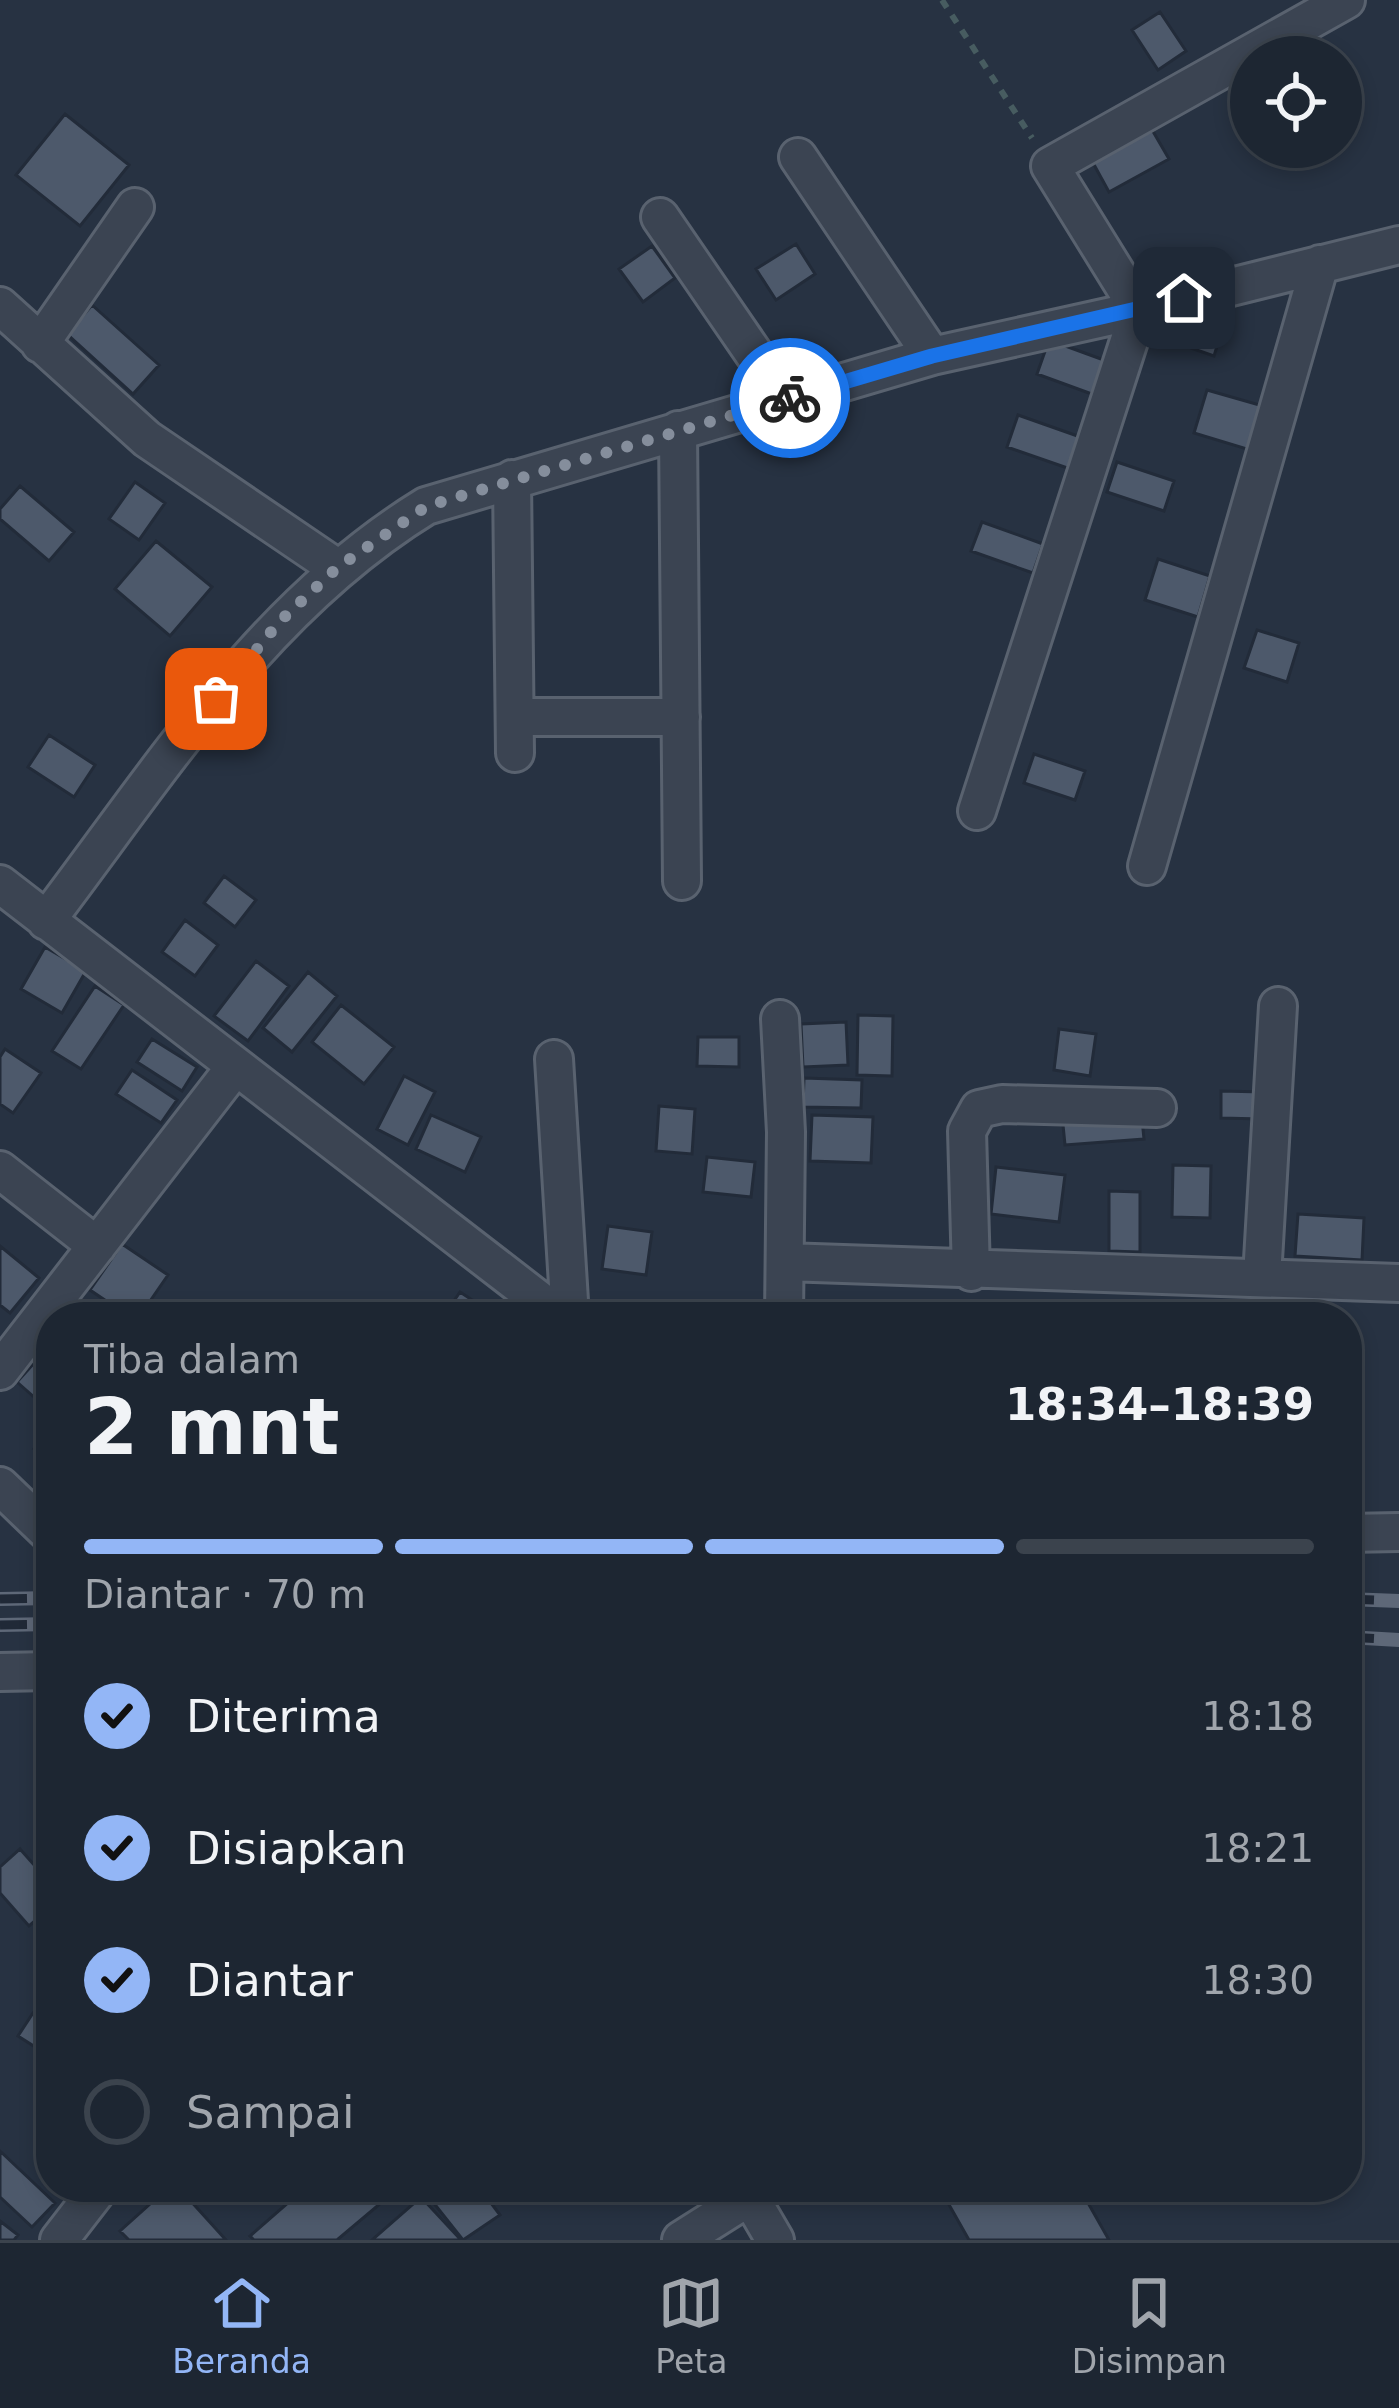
<!DOCTYPE html>
<html lang="id">
<head>
<meta charset="utf-8">
<style>
	body { margin:0; font-family:"DejaVu Sans",sans-serif; background:#252e3a; color:#f1f3f6; height:100vh; display:flex; flex-direction:column; font-size:45px; white-space:nowrap }
	* { box-sizing:border-box; margin:0 }
	p { font-size:39px; color:#a0a5ac }
	.icon { flex:none; width:66px; height:66px; fill:none; stroke:currentColor; stroke-width:2; stroke-linecap:round; stroke-linejoin:round }
	.map { position:relative; flex:1; overflow:hidden }
	.drawer { position:absolute; left:36px; top:1302px; width:1326px; height:900px; display:flex; flex-direction:column; background:#1d2632; border-radius:48px; box-shadow:0 6px 18px #0003,0 0 0 3px #3b434d }
	.drawer>* { flex:none }
	.buttons { position:absolute; left:1230px; top:36px; display:grid; gap:24px }
	.buttons a { display:grid; place-items:center; width:132px; height:132px; border-radius:50%; background:#1d2632; box-shadow:0 6px 18px #0003,0 0 0 3px #3b434d; font-size:60px }
	.pin { position:absolute; display:grid; place-items:center; width:102px; height:102px; color:#fff; margin:-51px; border-radius:24px; box-shadow:0 6px 18px #0006 }
	.courier { position:absolute; display:grid; place-items:center; width:120px; height:120px; margin:-60px; border:9px solid #1a73e8; border-radius:50%; background:#fff; color:#222; box-shadow:0 3px 15px #0007 }
	.headline em { font-style:normal; font-weight:800 }
	.headline div { display:flex; flex-direction:column-reverse }
	.headline { display:flex; align-items:center; justify-content:space-between; height:204px; padding:0 48px }
	h1 { font-size:78px; font-weight:800; line-height:90px }
	.bar { display:grid; grid-template-columns:repeat(4,1fr); gap:18px 12px; align-content:center; height:144px; padding:0 48px }
	.bar i { height:15px; border-radius:9px; background:#3b434d }
	.bar .selected { background:#93b6f6 }
	.bar p { grid-column:span 4 }
	ol { padding:0 48px; list-style:none }
	li { display:flex; align-items:center; gap:36px; height:132px }
	li p { margin-inline-start:auto }
	li .icon { padding:12px; border-radius:50%; background:#93b6f6; color:#111; stroke-width:4 }
	li:last-child { color:#a0a5ac }
	li i { width:66px; height:66px; border:6px solid #3b434d; border-radius:50% }
	.tabs { display:flex; justify-content:space-around; align-items:center; height:168px; border-top:3px solid #3b434d; background:#1d2632; font-size:33px; color:#a0a5ac }
	.tabs a { display:grid; justify-items:center; gap:6px }
	.tabs .selected { color:#93b6f6 }
	.map>svg:first-child { display:block }
	.building { fill:#4d596b; stroke:#222b39; stroke-width:3 }
	.lines { fill:none; stroke-linecap:round; stroke-linejoin:round }
	.minor-casing { stroke:#59626f; stroke-width:42 }
	.path { stroke:#475c60; stroke-width:6; stroke-dasharray:9 9; stroke-linecap:butt }
	.minor { stroke:#3b4452; stroke-width:36 }
	.rail-casing { stroke:#5e6878; stroke-width:14 }
	.rail { stroke:#202937; stroke-width:9; stroke-dasharray:27; stroke-linecap:butt }
	.done { stroke:#858e9c; stroke-width:12; stroke-dasharray:0 21.6 }
	.route { stroke:#1a73e8; stroke-width:15 }
</style>
</head>
<body>
<div class="map">
<svg width="1399" height="2240" viewBox="0 0 1399 2240">
	<rect width="100%" height="100%" fill="#273242"/>
	<path class="building" d="M1160,12L1186,51L1158,70L1132,30Z
		M65,114L129,165L80,226L16,175Z
		M1151,128L1169,159L1109,192L1092,161Z
		M796,244L815,274L776,300L756,269Z
		M652,246L675,278L643,302L619,269Z
		M92,305L159,365L133,394L67,334Z
		M1204,307L1227,314L1214,356L1191,348Z
		M1049,340L1112,363L1100,397L1037,374Z
		M1207,390L1263,406L1250,450L1194,433Z
		M1018,415L1086,439L1076,471L1007,447Z
		M1117,462L1174,481L1164,511L1107,492Z
		M135,482L165,503L139,540L109,519Z
		M20,486L74,532L49,561L0,519V509Z
		M982,522L1043,544L1033,573L971,551Z
		M156,541L212,587L170,636L115,589Z
		M1158,559L1210,576L1198,617L1145,600Z
		M1257,630L1299,643L1287,682L1244,668Z
		M49,735L95,765L74,797L28,767Z
		M1034,754L1085,771L1075,800L1024,783Z
		M224,876L256,900L235,927L204,903Z
		M185,920L218,945L195,976L162,952Z
		M45,947L86,971L62,1013L21,989Z
		M256,961L289,986L248,1041L214,1016Z
		M308,972L337,996L292,1052L263,1028Z
		M95,986L124,1005L81,1069L52,1051Z
		M341,1005L394,1047L364,1084L312,1042Z
		M858,1015L893,1016L892,1076L857,1075Z
		M846,1022L848,1065L803,1067L801,1024Z
		M1059,1029L1096,1034L1090,1076L1054,1070Z
		M698,1037H739V1067L697,1066Z
		M152,1039L197,1067L182,1091L137,1062Z
		M5,1049L41,1073L13,1113L0,1104V1057Z
		M132,1070L177,1100L161,1123L116,1094Z
		M404,1076L435,1092L408,1145L377,1129Z
		M804,1078L862,1080L861,1108L803,1107Z
		M1221,1091L1263,1092L1262,1119L1221,1118Z
		M659,1106L695,1109L692,1154L656,1151Z
		M1141,1109L1144,1139L1065,1145L1062,1115Z
		M431,1115L481,1137L465,1172L416,1149Z
		M812,1115L873,1117L871,1163L810,1161Z
		M707,1157L755,1162L751,1197L703,1192Z
		M1173,1165L1211,1166L1210,1218L1172,1217Z
		M996,1167L1065,1175L1059,1222L991,1214Z
		M1109,1191L1140,1192V1252L1109,1251Z
		M1298,1214L1364,1218L1362,1260L1295,1256Z
		M608,1226L652,1232L646,1275L602,1269Z
		M122,1244L168,1275L139,1317H130L90,1290Z
		M0,1246L39,1278L10,1313L0,1305Z
		M460,1292L498,1317H443Z
		M1003,1304L1042,1317H999Z
		M44,1352L51,1359V1412L17,1382Z
		M51,1430V1465L34,1449Z
		M51,1845V1873L37,1856Z
		M20,1849L51,1884V1907L29,1926L0,1893V1867Z
		M33,2013L51,2024V2057L18,2036Z
		M0,2151L55,2203L32,2227L0,2197Z
		M169,2187H178L226,2240H129L120,2231Z
		M306,2187H400L337,2240H254L250,2236Z
		M421,2187H479L500,2215L463,2240Z
		M939,2187H1079L1109,2240H969Z
		M421,2197L461,2240H372Z
		M0,2221L18,2235L14,2240H0Z"/>
	<g class="lines">
		<defs>
			<path id="minor" d="M1346,0L1050,166L1139,310L1399,245
				M798,157L932,356
				M660,217L785,399
				M0,306L147,439L337,568
				M40,344L135,207
				M678,430L682,881
				M512,479L515,753
				M515,717H681
				M1147,866L1320,264
				M0,884L561,1317
				M46,921C160,771 263,606 426,506L932,356L1139,310L977,811
				M780,1019L786,1132L784,1317
				M554,1059L570,1317
				M0,1170L97,1246
				M785,1262L1399,1283
				M971,1272L967,1131L979,1109L1002,1104L1157,1108
				M1262,1277L1278,1006
				M0,1371L235,1067
				M0,1486L51,1535
				M1347,1533L1399,1532
				M0,1672L51,1671
				M744,2187L775,2240
				M59,2240L100,2187
				M681,2240L749,2197"/>
		</defs>
		<use href="#minor" class="minor-casing"/>
		<path class="path" d="M942,0L1032,138"/>
		<use href="#minor" class="minor"/>
		<defs>
			<path id="rail" d="M0,1599L51,1598
				M1347,1599L1399,1601
				M0,1625L51,1624
				M1347,1637L1399,1640"/>
		</defs>
		<use href="#rail" class="rail-casing"/>
		<use href="#rail" class="rail"/>
	</g>
	<g class="lines">
		<path class="done" d="M216,699L280,621L337,568L427,506L790,398"/>
		<path class="route" d="M790,398L932,356L1184,298"/>
	</g>
</svg>
<div class="buttons">
<a><svg class="icon" aria-label="locate" viewBox="0 0 24 24"><circle cx="12" cy="12" r="6"/><path d="M12 2v4M12 18v4M2 12h4M18 12h4"/></svg></a>
</div>
<div class="pin" style="left:216px;top:699px;background:#ea580c"><svg class="icon" aria-label="bag" viewBox="0 0 24 24"><path d="M5 8h14l-1 12H6zM9 8a3 3 0 0 1 6 0"/></svg></div>
<div class="pin" style="left:1184px;top:298px;background:#1f2937"><svg class="icon" aria-label="home" viewBox="0 0 24 24"><path d="M3 11l9-7 9 7M6 9v11h12V9"/></svg></div>
<div class="courier" style="left:790px;top:398px"><svg class="icon" aria-label="bike" viewBox="0 0 24 24"><circle cx="6" cy="16" r="4"/><circle cx="18" cy="16" r="4"/><path d="M6 16l4-8h5l3 8M10 8l3 8H6M13 5h3"/></svg></div>
<section class="drawer">
<div class="headline"><div><h1>2 mnt</h1><p>Tiba dalam</p></div><em>18:34–18:39</em></div>
<div class="bar"><i class="selected"></i><i class="selected"></i><i class="selected"></i><i></i><p>Diantar · 70 m</p></div>
<ol>
<li><svg class="icon" aria-label="check" viewBox="0 0 24 24"><path d="M5 12l5 5 9-10"/></svg>Diterima<p>18:18</p></li>
<li><svg class="icon" aria-label="check" viewBox="0 0 24 24"><path d="M5 12l5 5 9-10"/></svg>Disiapkan<p>18:21</p></li>
<li><svg class="icon" aria-label="check" viewBox="0 0 24 24"><path d="M5 12l5 5 9-10"/></svg>Diantar<p>18:30</p></li>
<li><i></i>Sampai</li>
</ol>
</section>
</div>
<nav class="tabs">
<a class="selected"><svg class="icon" aria-label="home" viewBox="0 0 24 24"><path d="M3 11l9-7 9 7M6 9v11h12V9"/></svg>Beranda</a>
<a><svg class="icon" aria-label="map" viewBox="0 0 24 24"><path d="M3 6l6-2 6 2 6-2v14l-6 2-6-2-6 2zM9 4v14M15 6v14"/></svg>Peta</a>
<a><svg class="icon" aria-label="saved" viewBox="0 0 24 24"><path d="M7 4h10v16l-5-4-5 4z"/></svg>Disimpan</a>
</nav>
</body>
</html>
